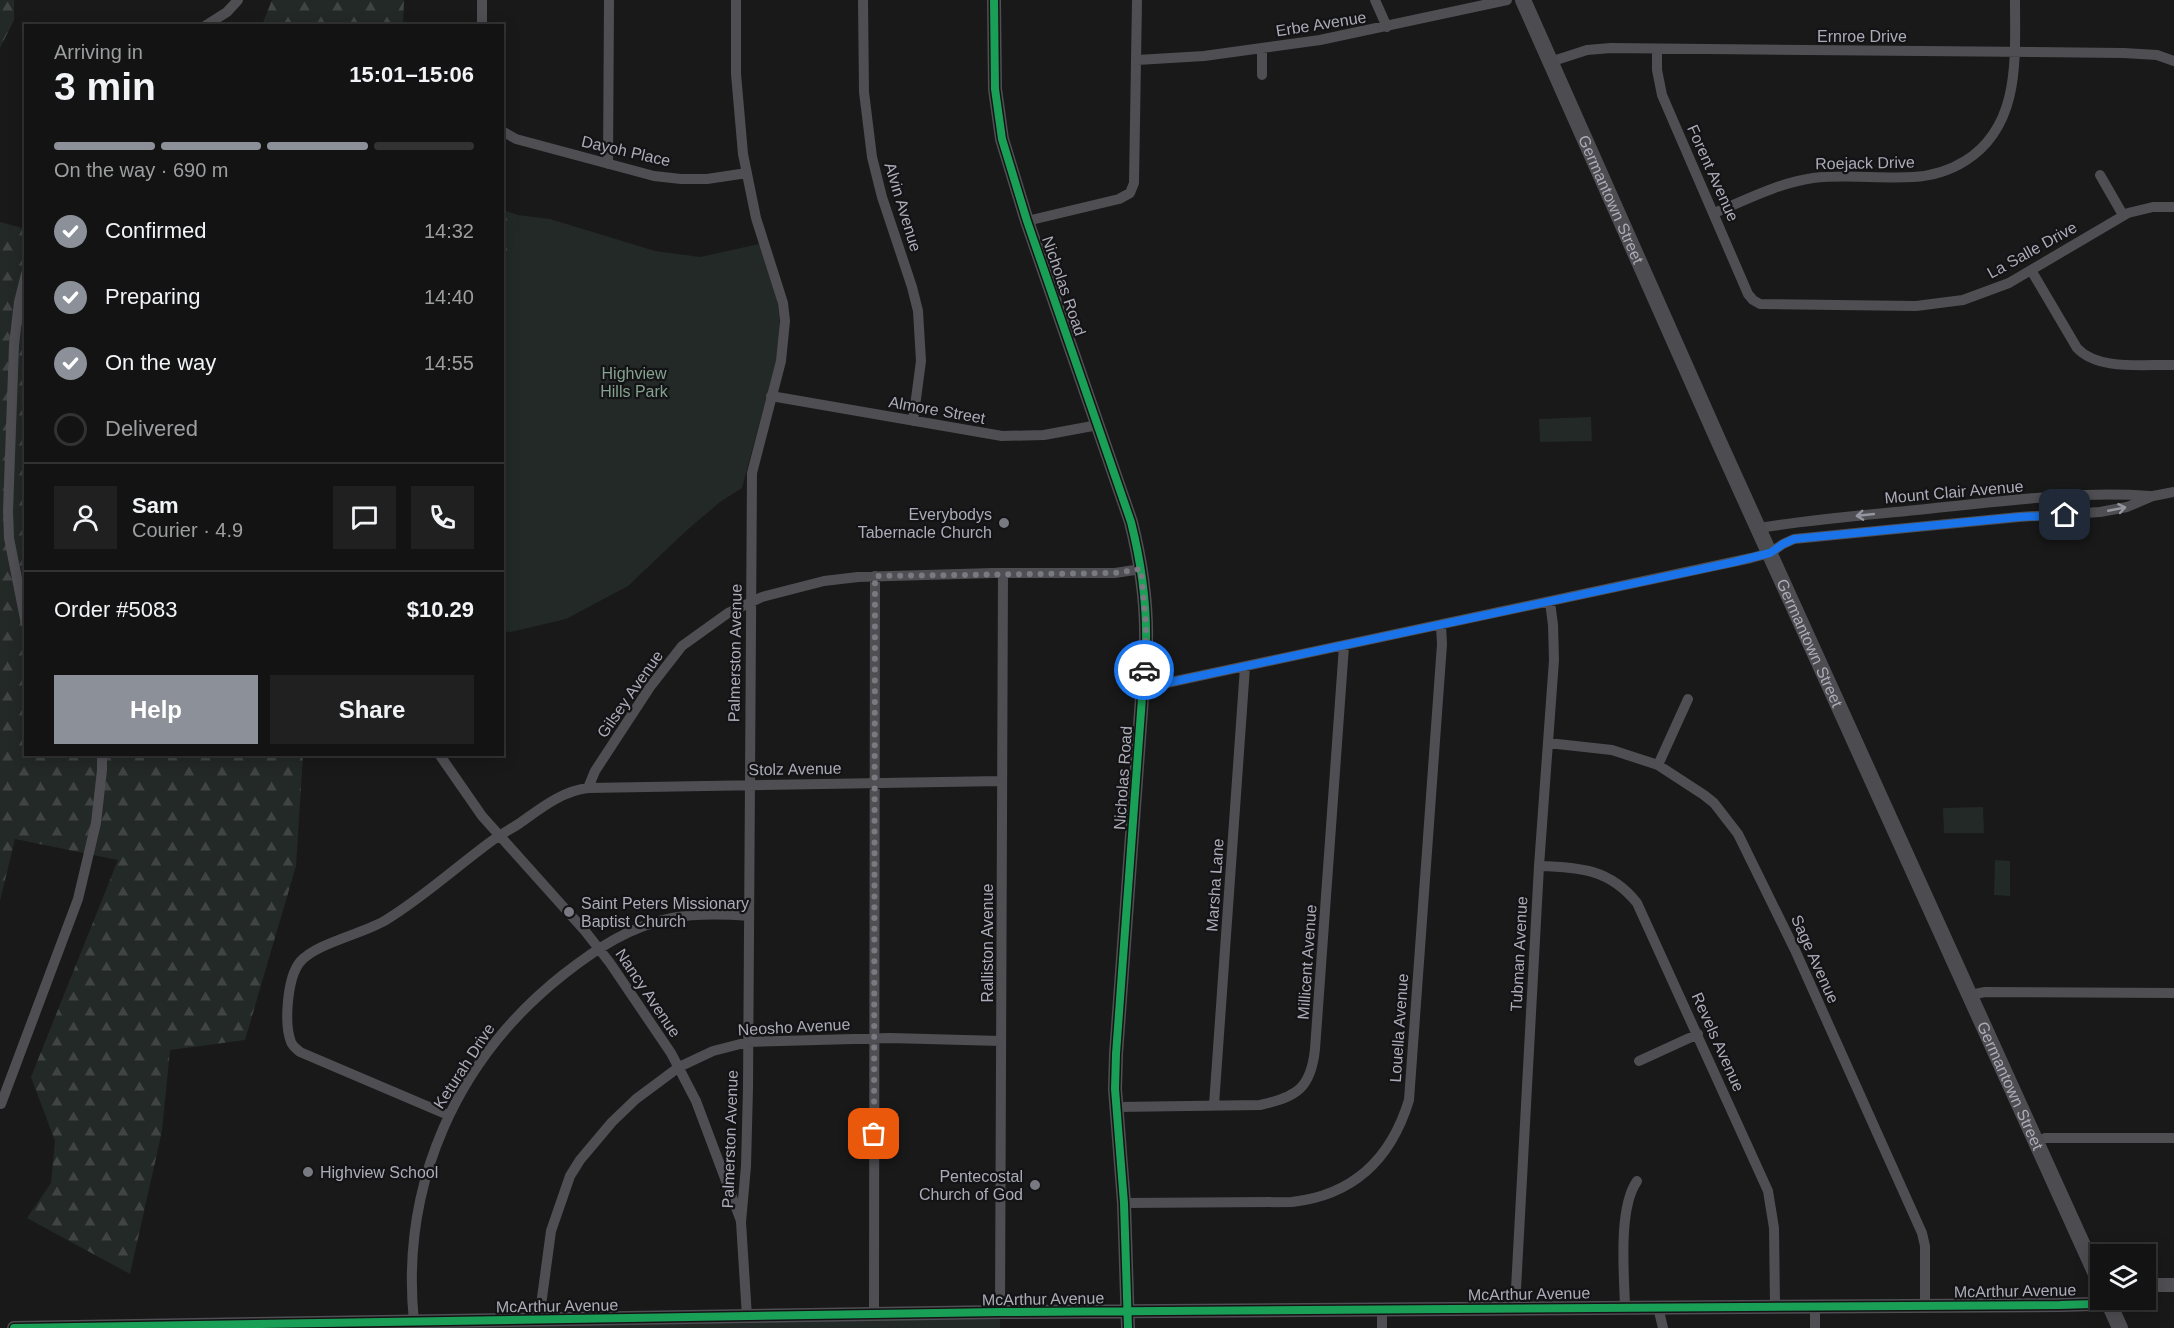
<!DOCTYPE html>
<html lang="en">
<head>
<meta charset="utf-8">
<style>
	body { margin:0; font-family:Helvetica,sans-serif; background:#202021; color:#f1f3f6; height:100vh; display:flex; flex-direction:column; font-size:22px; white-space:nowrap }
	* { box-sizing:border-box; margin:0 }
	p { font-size:20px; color:#9d9ea0 }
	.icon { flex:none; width:33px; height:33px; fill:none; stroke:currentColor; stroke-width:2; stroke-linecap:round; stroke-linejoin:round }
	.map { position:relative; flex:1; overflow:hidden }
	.side { position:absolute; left:24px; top:24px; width:480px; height:732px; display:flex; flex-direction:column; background:#131313; border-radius:0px; box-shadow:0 3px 15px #0003,0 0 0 2px #323233 }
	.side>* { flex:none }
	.controls { position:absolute; left:2090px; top:1244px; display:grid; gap:12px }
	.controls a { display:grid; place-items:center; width:66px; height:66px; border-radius:0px; background:#131313; box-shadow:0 3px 15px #0003,0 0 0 2px #323233; font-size:30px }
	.pin { position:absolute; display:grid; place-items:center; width:51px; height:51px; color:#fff; margin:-26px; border-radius:12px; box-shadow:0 3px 9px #0006 }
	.courier { position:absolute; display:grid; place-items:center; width:60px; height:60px; margin:-30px; border:4px solid #1a73e8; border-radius:50%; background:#fff; color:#222; box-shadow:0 2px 8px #0007 }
	.overview em { font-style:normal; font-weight:800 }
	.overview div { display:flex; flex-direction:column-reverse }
	.overview { display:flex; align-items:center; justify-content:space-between; height:102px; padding:0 30px }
	h1 { font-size:39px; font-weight:800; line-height:45px }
	.bar { display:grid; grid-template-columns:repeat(4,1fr); gap:9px 6px; align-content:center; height:72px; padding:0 30px }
	.bar i { height:8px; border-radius:4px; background:#323233 }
	.bar .active { background:#8c9099 }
	.bar p { grid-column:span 4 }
	.line { display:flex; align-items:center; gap:15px; padding:0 30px; border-top:2px solid #323233 }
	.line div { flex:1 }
	.round { display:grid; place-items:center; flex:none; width:63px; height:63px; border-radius:0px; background:#202021 }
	ol { padding:0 30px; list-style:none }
	li { display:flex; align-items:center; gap:18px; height:66px }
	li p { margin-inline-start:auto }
	li .icon { padding:6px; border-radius:50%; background:#8c9099; color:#fff; stroke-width:4 }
	li:last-child { color:#9d9ea0 }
	li i { width:33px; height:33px; border:3px solid #323233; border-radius:50% }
	.primary-button { display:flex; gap:12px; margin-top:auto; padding:12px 30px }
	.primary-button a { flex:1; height:69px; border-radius:0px; background:#8c9099; color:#fff; font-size:24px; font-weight:800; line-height:69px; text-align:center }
	.primary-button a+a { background:#202021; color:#f1f3f6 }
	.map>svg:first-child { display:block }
	.green { fill:#232927 }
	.forest { fill:url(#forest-firs) }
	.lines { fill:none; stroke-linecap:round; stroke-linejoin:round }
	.minor { stroke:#4f4f53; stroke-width:10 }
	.tertiary { stroke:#4f4f53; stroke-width:14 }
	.primary { stroke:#4d4c50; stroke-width:16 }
	.cycleway-casing { stroke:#141315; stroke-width:11 }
	.cycleway { stroke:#1a9f57; stroke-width:8 }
	.oneway { stroke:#9595a0 }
	.done { stroke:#797981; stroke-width:6; stroke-dasharray:0 10.8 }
	.route { stroke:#1a73e8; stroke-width:8 }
	.poi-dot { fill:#797981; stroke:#141315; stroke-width:2 }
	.labels { text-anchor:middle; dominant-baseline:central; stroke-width:4.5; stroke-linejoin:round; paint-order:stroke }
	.street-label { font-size:16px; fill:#acacb9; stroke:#141315 }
	.park-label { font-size:16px; fill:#84a290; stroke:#141315 }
	.poi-label { font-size:16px; fill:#acacb9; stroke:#141315; text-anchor:end }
</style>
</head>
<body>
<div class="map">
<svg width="2174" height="1328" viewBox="0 0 2174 1328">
	<defs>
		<pattern id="forest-firs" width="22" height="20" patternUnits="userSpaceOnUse" patternTransform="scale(1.5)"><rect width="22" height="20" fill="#232927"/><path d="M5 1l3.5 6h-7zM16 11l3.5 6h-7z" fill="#404544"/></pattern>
	</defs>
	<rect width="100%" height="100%" fill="#191919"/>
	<path class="green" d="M518,215L550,219L655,251L700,257L759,244C767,267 778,292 779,316C780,330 778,344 777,358L742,488L720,502L686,531L628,586L566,619L511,632L503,631L502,292Z
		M1591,417L1592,441L1540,442L1539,419Z
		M1983,807L1984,833H1944L1943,808Z
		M1995,860L2010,861V896L1994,895Z
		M1000,1312V1328H14Z"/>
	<path class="forest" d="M0,0H14V20L0,48Z
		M272,0H404L403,25H262Z
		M503,210L518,215L503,292L502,210Z
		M0,222L26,229V754L303,755L296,866L245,1040L170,1050L162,1131L130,1274L27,1218L51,1183L55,1141L31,1077L118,860L15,839L0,901Z"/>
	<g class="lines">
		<path class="minor" d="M736,0V74L743,154L756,218L783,303L785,321L781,361L752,473L748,1088L746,1166L741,1222L747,1317
			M863,0L864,92L872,157L882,197L912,287L918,311L921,361L913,421
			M1375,0L1387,27
			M205,26L227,12L238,0
			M482,26V0
			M1657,49V70L1662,95L1748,294L1753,300L1760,304L1916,306L1963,300L2009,283L2128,213L2153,207H2174
			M1137,60L1204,56L1320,40L1507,0
			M1550,62L1587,50L1611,48L2124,53L2157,55L2174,61
			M1262,75V49
			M502,131L516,139L654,176L681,179H707L747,173
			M608,164L609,0
			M2100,175L2123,215
			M1714,213C1746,200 1778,183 1813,178C1846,174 1880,179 1913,177C1932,176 1949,171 1965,161C2021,126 2015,58 2015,0
			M1027,221L1119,199L1130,193L1134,183L1137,0
			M2031,270L2077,348C2098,371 2145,364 2174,365
			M26,274L19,302L14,345L8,511L9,538L26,624
			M771,396L1002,436L1044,435L1098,425
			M1759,528C1821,518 1883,514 1945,507C2013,500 2082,491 2150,496
			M1143,688L1751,558L1770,553L1783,544L1794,539L2019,517L2100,512L2127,507L2153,496L2174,492
			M1548,743L1612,750L1658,765L1704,795L1714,803L1738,834L1795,950L1922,1233L1925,1246V1305
			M439,754L482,816L585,931L610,963L671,1053L696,1101L741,1221
			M1658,765L1688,699
			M588,788L595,771L650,687L682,646L728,613L762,597L824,581L858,577L993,573H1115L1141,569
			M1539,866C1579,867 1610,869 1637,903L1768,1191L1774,1228L1775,1305
			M1970,995L1985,992L2174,993
			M1639,1061L1698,1034
			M1,1104L78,899L96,823L102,770V754
			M1214,1105L1245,667
			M1117,1107L1260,1105C1297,1097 1311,1088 1315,1049L1344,646
			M448,1115L300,1052C297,1049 293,1047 291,1042C284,1024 287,978 300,962C316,943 363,934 386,920C424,897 457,866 493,840C501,834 511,829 520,823C541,808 562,791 588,788L1002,781
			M2036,1142L2045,1138H2174
			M1124,1203L1292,1202C1354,1195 1391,1159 1409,1100L1442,644L1441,626
			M1625,1306C1624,1274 1618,1208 1637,1181
			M1515,1307L1539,866L1554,660L1553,625L1550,602
			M1658,1307L1663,1328
			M1000,1312L1003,573
			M874,1315L875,576
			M539,1320L551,1231L570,1176L580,1160L612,1122L636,1099L679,1067L713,1051L748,1042L890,1038L1001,1041
			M414,1322C400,1185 456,1059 564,974C596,949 630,926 672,918C697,913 723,914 749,916
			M1382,1328V1309
			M1815,1328V1306"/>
		<path class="tertiary" d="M994,0L995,89L1002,139L1027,221L1131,522C1141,562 1147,602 1146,643L1116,1054L1115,1089L1124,1203L1128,1328
			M2145,1285H2174
			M14,1328L1000,1312L2060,1305L2093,1304L2107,1299"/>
		<g class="primary">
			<path id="s1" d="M1523,0L1719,442L2100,1283"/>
			<path d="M2107,1299L2120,1328"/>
		</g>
		<defs>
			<path id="cycleway" d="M994,0L995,89L1002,139L1027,221L1131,522C1141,562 1147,602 1146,643L1116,1054L1115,1089L1124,1203L1128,1328
				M14,1328L1000,1312L2060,1305L2093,1304L2107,1299"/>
		</defs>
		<use href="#cycleway" class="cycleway-casing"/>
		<use href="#cycleway" class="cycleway"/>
	</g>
	<defs><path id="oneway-shaft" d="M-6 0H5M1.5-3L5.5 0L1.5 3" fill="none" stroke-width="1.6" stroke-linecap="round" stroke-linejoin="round" transform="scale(1.5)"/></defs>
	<g class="oneway">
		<use href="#oneway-shaft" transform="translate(2117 509) rotate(-11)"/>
		<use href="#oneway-shaft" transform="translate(1865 515) rotate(174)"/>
	</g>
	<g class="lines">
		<path class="done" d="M874,1134L875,576L1115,573L1141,569L1146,626L1144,670"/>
		<path class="route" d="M1144,670L1143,688L1734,562L1770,553L1783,544L1794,539L2019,517L2065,515"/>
	</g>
	<g class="poi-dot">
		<circle cx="1004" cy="523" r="6"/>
		<circle cx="569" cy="912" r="6"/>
		<circle cx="308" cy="1172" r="6"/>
		<circle cx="1035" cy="1185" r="6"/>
	</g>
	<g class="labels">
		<g class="street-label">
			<text transform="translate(1321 24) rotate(-9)">Erbe Avenue</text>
			<text x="1862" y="36">Ernroe Drive</text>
			<text transform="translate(626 151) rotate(13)">Dayoh Place</text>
			<text transform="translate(1865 163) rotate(-1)">Roejack Drive</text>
			<text transform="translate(1713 173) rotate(66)">Forent Avenue</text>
			<text stroke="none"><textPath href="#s1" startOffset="218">Germantown Street</textPath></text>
			<text transform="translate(903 207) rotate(73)">Alvin Avenue</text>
			<text transform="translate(2032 250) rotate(-29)">La Salle Drive</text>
			<text transform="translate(1064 286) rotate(71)">Nicholas Road</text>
			<text transform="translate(937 410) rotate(10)">Almore Street</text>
			<text transform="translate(1954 492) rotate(-5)">Mount Clair Avenue</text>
			<text stroke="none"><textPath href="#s1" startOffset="704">Germantown Street</textPath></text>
			<text transform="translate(735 653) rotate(-89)">Palmerston Avenue</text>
			<text transform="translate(630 694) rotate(-55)">Gilsey Avenue</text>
			<text transform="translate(795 769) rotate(-1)">Stolz Avenue</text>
			<text transform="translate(1123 778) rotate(-86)">Nicholas Road</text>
			<text transform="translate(1215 885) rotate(-86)">Marsha Lane</text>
			<text transform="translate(987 943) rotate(-90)">Ralliston Avenue</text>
			<text transform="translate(1519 954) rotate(-87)">Tubman Avenue</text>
			<text transform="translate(1815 959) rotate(66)">Sage Avenue</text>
			<text transform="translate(1307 962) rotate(-86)">Millicent Avenue</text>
			<text transform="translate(648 993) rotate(56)">Nancy Avenue</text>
			<text transform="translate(794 1027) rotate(-3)">Neosho Avenue</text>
			<text transform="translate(1399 1028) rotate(-86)">Louella Avenue</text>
			<text transform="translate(1718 1042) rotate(66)">Revels Avenue</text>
			<text transform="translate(464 1066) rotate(-57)">Keturah Drive</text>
			<text stroke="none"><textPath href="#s1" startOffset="1190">Germantown Street</textPath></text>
			<text transform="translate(730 1139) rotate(-88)">Palmerston Avenue</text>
			<text transform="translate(2015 1291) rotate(-1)">McArthur Avenue</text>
			<text transform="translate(1529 1294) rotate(-1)">McArthur Avenue</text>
			<text transform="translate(1043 1299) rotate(-1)">McArthur Avenue</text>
			<text transform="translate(557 1306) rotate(-1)">McArthur Avenue</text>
		</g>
		<g class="park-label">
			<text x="634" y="373">Highview<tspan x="634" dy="18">Hills Park</tspan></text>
		</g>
		<g class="poi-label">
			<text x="992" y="514">Everybodys<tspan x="992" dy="18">Tabernacle Church</tspan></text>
			<text x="581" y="903" text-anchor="start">Saint Peters Missionary<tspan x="581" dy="18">Baptist Church</tspan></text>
			<text x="320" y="1172" text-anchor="start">Highview School</text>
			<text x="1023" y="1176">Pentecostal<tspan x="1023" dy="18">Church of God</tspan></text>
		</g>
	</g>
</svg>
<div class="controls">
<a><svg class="icon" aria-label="layers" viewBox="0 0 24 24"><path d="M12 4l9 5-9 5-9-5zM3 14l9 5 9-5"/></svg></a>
</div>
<div class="pin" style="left:874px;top:1134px;background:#ea580c"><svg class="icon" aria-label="bag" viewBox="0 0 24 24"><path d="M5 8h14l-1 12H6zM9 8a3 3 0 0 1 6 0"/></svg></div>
<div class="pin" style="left:2065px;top:515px;background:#1f2937"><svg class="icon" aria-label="home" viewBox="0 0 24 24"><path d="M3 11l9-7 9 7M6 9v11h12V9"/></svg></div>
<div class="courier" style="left:1144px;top:670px"><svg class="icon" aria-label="car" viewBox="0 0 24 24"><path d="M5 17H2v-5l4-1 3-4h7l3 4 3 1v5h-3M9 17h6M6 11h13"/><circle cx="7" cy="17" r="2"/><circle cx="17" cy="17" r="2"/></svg></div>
<section class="side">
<div class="overview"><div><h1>3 min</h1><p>Arriving in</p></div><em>15:01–15:06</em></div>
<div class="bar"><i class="active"></i><i class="active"></i><i class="active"></i><i></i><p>On the way · 690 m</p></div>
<ol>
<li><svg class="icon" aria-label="check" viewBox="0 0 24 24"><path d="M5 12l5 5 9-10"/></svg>Confirmed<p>14:32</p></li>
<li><svg class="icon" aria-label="check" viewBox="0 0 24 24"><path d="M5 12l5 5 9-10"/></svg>Preparing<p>14:40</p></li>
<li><svg class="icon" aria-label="check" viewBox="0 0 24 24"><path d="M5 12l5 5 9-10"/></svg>On the way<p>14:55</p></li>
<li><i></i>Delivered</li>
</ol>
<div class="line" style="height:108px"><a class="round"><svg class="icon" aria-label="person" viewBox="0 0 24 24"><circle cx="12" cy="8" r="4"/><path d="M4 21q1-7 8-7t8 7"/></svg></a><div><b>Sam</b><p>Courier · 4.9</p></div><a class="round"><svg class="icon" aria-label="chat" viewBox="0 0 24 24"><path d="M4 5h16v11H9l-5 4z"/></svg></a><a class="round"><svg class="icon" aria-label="phone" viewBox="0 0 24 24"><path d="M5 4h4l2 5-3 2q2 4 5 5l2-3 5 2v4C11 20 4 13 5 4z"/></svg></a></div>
<div class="line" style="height:78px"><div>Order #5083</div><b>$10.29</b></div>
<div class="primary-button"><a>Help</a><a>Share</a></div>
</section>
</div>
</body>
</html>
